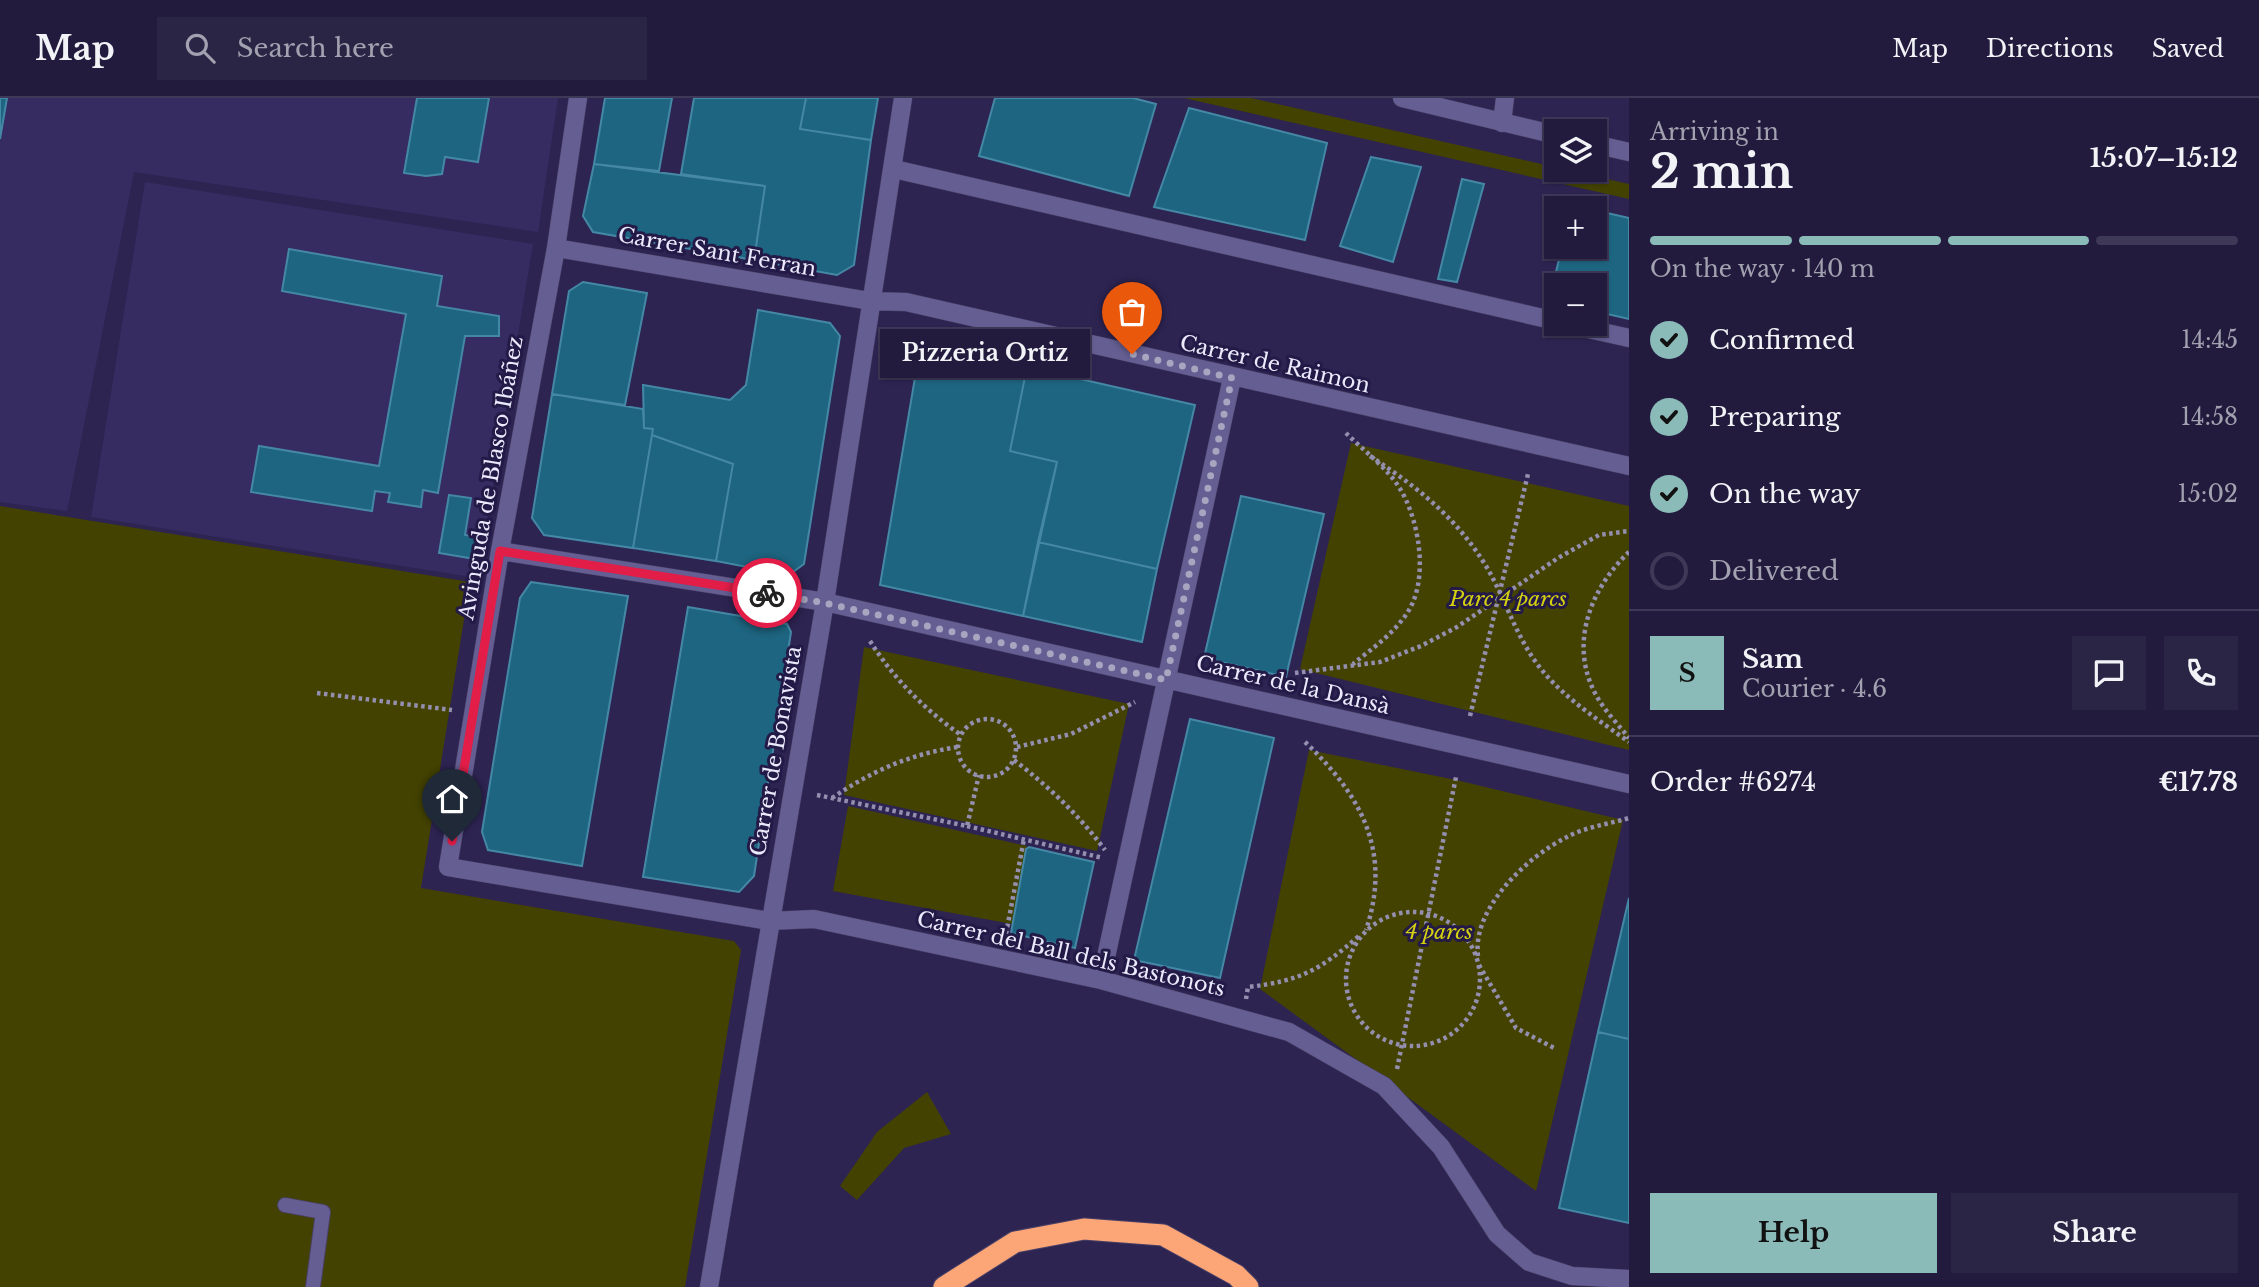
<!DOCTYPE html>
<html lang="en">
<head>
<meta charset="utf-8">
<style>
	body { margin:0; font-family:"Libre Baskerville",serif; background:#2a2445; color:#f1f3f6; height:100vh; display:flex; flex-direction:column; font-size:26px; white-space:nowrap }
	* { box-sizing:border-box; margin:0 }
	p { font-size:23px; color:#a2a1b0 }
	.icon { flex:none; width:38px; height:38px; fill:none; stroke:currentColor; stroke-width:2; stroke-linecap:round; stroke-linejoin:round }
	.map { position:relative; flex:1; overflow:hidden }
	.details { display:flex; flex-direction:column; background:#221b3e; width:630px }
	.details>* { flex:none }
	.tools { position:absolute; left:1544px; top:21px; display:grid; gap:14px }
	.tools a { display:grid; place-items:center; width:63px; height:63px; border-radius:0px; background:#221b3e; box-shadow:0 2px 5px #0004,0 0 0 2px #3f3958; font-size:35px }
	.pin { position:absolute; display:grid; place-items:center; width:60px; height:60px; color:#fff; margin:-72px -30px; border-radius:50% 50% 50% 0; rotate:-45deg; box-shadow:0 0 7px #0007 }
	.pin .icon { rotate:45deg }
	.courier { position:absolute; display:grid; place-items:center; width:70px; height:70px; margin:-35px; border:5px solid #e11d48; border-radius:50%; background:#fff; color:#222; box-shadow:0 2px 9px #0007 }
	.bubble { position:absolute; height:49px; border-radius:0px; background:#221b3e; box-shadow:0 2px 5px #0004,0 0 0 2px #3f3958; font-size:23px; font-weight:700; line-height:49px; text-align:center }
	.head em { font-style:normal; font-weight:700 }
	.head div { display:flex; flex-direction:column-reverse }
	.head { display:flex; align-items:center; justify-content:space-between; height:119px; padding:0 21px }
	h1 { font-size:46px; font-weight:700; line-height:52px }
	.bar { display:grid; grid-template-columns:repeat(4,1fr); gap:10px 7px; align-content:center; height:84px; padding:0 21px }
	.bar i { height:9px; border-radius:5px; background:#3f3958 }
	.bar .on { background:#8bbbb9 }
	.bar p { grid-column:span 4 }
	.line { display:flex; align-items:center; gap:18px; padding:0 21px; border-top:2px solid #3f3958 }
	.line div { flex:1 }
	.round { display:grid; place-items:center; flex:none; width:74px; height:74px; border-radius:0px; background:#2a2445 }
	ol { padding:0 21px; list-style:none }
	li { display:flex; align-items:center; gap:21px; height:77px }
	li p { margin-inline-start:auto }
	li .icon { padding:7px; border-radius:50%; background:#8bbbb9; color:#111; stroke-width:4 }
	li:last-child { color:#a2a1b0 }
	li i { width:38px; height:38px; border:4px solid #3f3958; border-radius:50% }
	.action { display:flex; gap:14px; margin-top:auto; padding:14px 21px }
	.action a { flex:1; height:80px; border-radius:0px; background:#8bbbb9; color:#111; font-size:28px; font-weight:700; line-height:80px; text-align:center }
	.action a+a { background:#2a2445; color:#f1f3f6 }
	header { display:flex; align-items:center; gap:42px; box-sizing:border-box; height:98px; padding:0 35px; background:#221b3e; border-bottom:2px solid #3f3958 }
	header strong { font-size:33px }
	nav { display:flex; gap:38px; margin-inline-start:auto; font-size:24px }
	.search { width:490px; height:63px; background:#2a2445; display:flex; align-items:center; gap:18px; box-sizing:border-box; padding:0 24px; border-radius:0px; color:#a2a1b0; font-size:26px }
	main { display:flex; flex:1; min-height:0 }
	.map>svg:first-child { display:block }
	.built { fill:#362c62 }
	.green { fill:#434200 }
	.building { fill:#1e6581; stroke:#4588a5; stroke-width:2 }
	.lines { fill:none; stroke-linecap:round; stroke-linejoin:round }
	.service-casing { stroke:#494066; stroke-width:16 }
	.pedestrian-casing { stroke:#494066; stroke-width:19 }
	.minor-casing { stroke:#494066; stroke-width:19 }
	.tertiary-casing { stroke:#494066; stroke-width:19 }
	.motorway-casing { stroke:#494066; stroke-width:23 }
	.path { stroke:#948fae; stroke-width:4.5; stroke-dasharray:3.5 3.5; stroke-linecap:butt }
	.service { stroke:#645e92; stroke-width:14 }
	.pedestrian { stroke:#645e92; stroke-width:18 }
	.minor { stroke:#645e92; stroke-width:18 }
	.tertiary { stroke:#645e92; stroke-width:18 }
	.motorway { stroke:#fca577; stroke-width:21 }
	.done { stroke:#a8a5c0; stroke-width:7; stroke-dasharray:0 12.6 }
	.route { stroke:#e11d48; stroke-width:9 }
	.labels { text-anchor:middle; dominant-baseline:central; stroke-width:6; stroke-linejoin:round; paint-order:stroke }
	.street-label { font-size:21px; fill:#ebeafc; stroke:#231a47 }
	.park-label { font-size:21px; font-style:italic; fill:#d4d111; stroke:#231a47 }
</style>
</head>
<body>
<header>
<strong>Map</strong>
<div class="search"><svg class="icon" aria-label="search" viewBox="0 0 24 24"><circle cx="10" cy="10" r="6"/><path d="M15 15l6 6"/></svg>Search here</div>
<nav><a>Map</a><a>Directions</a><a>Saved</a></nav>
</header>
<main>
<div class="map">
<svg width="1629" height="1189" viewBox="0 0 1629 1189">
	<rect width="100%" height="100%" fill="#2d2452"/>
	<path class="built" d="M0,0H558L538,134L134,74L67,413L0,404Z
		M145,84L533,146L478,480L91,419Z"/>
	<path class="green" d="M1184,0H1251L1629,86V101Z
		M1351,345L1629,408V652L1300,571Z
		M0,408L470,484L421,790L734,843L741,852L685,1189H0Z
		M864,549L1129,606L1097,753L844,697Z
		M1309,652L1456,682L1623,722L1536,1093L1260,891Z
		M848,708L1027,748L1012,826L833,793Z
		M927,994L951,1036L904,1050L857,1102L840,1088L877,1034Z"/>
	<path class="building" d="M0,0H7L0,41Z
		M417,0H489L478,64L445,59L442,76L426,78L404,75Z
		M605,0H672L659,73L594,66Z
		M694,0H806L800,31L871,42L854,167L837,177L754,162L765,88L681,76Z
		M806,0H878L871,42L800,31Z
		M995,0H1133L1156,6L1129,98L979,58Z
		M1189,10L1327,45L1305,142L1154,109Z
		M1371,59L1421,69L1393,164L1340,148Z
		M594,66L765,88L754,162L593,134L583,118Z
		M1462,81L1484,86L1457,184L1438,181Z
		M1594,112L1629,120V221L1594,213V187H1556V204L1549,203L1562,149H1594Z
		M289,151L442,178L437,208L499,218V238H465L438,395L423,392L421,409L388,404L390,395L375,393L372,413L251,394L259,348L379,368L406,216L282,193Z
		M583,184L647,195L625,307L552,296L569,193Z
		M758,212L830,225L840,238L804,466L789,477L716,463L733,366L652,337L653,331L644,330L643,287L730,302L746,287Z
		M921,244L1027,269L1010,353L1057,364L1023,518L880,487Z
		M1027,269L1195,307L1157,471L1038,444L1057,364L1010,353Z
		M552,296L643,311L644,330L653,331L652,337L633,450L544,437L532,420Z
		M652,337L733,366L716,463L633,450Z
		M449,397L471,400L465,437L479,439L475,461L439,455Z
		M1241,398L1324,416L1286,579L1204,560Z
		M1038,444L1157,471L1142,544L1023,518Z
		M531,484L628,498L582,768L488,752L482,734L520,500Z
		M688,509L787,526L791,534L754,778L739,794L643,779Z
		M1190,621L1274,640L1220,880L1134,862Z
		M1029,749L1094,764L1075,850L1011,835L1026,751Z
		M1629,800V941L1598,934Z
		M1598,934L1629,941V1125L1559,1110Z"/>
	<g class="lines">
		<defs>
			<path id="service" d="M285,1107L323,1114L313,1189"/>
			<path id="pedestrian" d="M894,71L1556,223
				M1566,226L1629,240"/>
			<path id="minor" d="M578,0L556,150L500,453L448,769L769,823L814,821L1101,882L1289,934L1384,988L1441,1049L1497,1136L1529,1164L1572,1178L1629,1181
				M1502,25L1505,0
				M556,150L870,203L906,204L1629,368
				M500,453L825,504L1629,686
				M1101,882L1232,280
				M709,1189L825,504L903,0"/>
			<path id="tertiary" d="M1402,0L1556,37
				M1594,46L1629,54"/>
			<path id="motorway" d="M944,1189L1015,1144L1084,1131L1163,1137L1236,1177L1248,1189"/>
		</defs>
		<use href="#service" class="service-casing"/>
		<use href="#pedestrian" class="pedestrian-casing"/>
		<use href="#minor" class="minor-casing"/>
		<use href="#tertiary" class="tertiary-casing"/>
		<use href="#motorway" class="motorway-casing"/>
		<path class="path" d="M1346,335C1363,352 1386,369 1399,389C1418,419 1427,471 1413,504C1402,530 1374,549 1353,566
			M1370,358C1417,389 1456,419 1486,468C1504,498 1514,533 1535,563C1559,597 1596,620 1629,644
			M1629,454C1592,489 1570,542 1593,591C1601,609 1617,625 1629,640
			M870,543C894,581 924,611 961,637
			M1295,575L1380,564L1421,548L1457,529L1558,460L1599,437L1629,433
			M317,595L452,612
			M1470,618L1528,376
			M958 650a29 29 0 1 1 58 0a29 29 0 1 1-58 0Z
			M1305,644C1362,698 1392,754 1366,832
			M1017,649L1071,636L1135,604
			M1014,662C1049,689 1078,716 1105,752
			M817,697L967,728L979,677
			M832,700C872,673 910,656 958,649
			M967,728L1103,760
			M1346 881a67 67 0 1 1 134 0a67 67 0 1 1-134 0Z
			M1006,836L1024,741
			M1478,858C1472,810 1527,759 1567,739C1585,729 1609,726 1629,720
			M1479,867L1516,930L1556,951
			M1246,901L1248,889C1300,883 1320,872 1359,838
			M1397,971L1456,679"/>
		<use href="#service" class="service"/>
		<use href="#pedestrian" class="pedestrian"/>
		<use href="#minor" class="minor"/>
		<use href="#tertiary" class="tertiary"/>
		<use href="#motorway" class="motorway"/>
	</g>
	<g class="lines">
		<path class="done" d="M767,495L825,505L1166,582L1232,280L1132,256"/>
		<path class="route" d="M452,743L500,453L767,495"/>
	</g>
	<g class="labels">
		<g class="street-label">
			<text transform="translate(717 154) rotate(10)">Carrer Sant Ferran</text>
			<text transform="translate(1275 266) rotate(13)">Carrer de Raimon</text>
			<text transform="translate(491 380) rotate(-80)">Avinguda de Blasco Ibáñez</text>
			<text transform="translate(1293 587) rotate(13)">Carrer de la Dansà</text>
			<text transform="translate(776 653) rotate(-80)">Carrer de Bonavista</text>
			<text transform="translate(1071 856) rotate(13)">Carrer del Ball dels Bastonots</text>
		</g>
		<g class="park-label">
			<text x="1508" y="501">Parc 4 parcs</text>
			<text x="1439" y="834">4 parcs</text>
		</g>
	</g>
</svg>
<div class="tools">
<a><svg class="icon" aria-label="layers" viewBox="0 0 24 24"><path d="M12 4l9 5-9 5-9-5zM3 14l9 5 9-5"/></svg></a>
<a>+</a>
<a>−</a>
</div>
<div class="pin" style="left:1132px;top:256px;background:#ea580c"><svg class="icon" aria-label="bag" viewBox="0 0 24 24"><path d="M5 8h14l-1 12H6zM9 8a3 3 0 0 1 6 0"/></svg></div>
<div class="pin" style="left:452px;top:743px;background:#1f2937"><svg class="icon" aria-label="home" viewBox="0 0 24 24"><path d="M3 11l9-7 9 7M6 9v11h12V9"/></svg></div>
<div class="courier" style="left:767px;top:495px"><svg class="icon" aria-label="bike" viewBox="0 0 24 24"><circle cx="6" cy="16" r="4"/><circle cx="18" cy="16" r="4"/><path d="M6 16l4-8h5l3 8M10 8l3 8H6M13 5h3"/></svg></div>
<div class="bubble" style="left:880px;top:231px;width:210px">Pizzeria Ortiz</div>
</div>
<section class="details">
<div class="head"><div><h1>2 min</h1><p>Arriving in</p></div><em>15:07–15:12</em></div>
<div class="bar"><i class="on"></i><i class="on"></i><i class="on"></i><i></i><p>On the way · 140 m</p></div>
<ol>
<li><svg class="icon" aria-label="check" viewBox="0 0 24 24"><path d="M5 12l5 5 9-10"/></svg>Confirmed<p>14:45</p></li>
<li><svg class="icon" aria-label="check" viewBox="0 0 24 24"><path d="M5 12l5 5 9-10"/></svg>Preparing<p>14:58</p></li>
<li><svg class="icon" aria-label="check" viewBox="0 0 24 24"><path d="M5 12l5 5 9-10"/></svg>On the way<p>15:02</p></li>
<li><i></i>Delivered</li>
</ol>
<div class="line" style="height:126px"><b class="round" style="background:#8bbbb9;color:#111">S</b><div><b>Sam</b><p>Courier · 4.6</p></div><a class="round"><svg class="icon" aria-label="chat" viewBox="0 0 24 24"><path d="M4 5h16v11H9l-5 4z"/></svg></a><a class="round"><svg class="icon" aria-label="phone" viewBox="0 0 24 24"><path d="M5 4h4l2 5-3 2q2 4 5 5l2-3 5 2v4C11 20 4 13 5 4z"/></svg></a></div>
<div class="line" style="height:91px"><div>Order #6274</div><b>€17.78</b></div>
<div class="action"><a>Help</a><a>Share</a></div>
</section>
</main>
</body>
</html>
